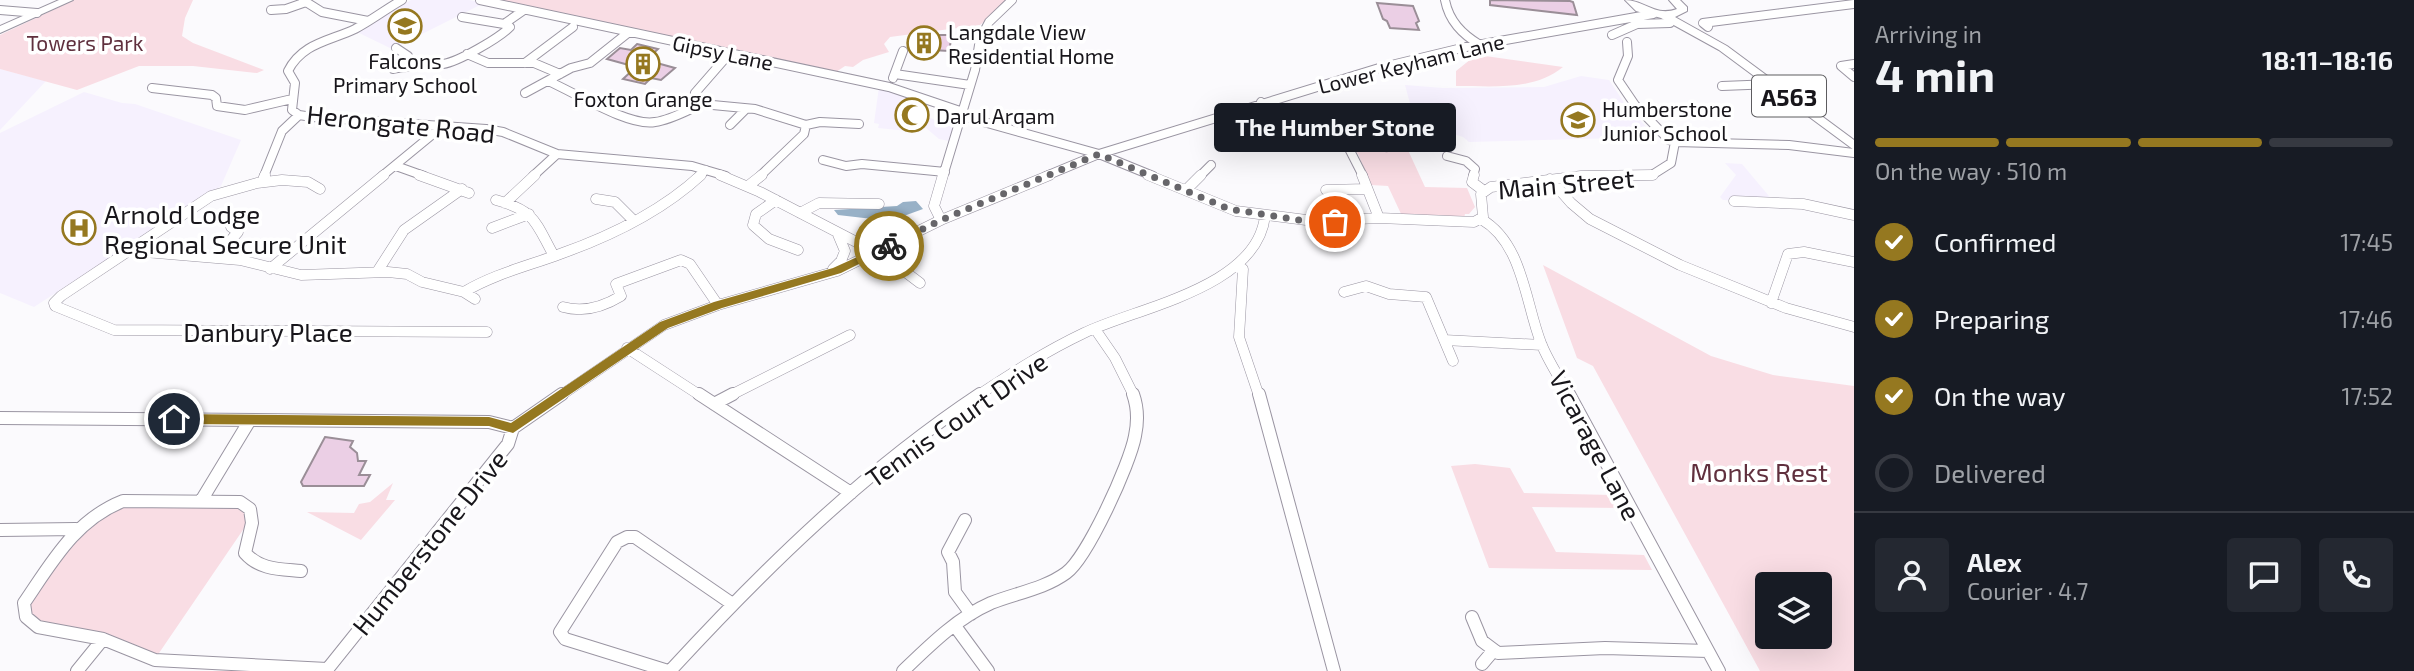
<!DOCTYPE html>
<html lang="en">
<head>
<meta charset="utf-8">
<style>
	body { margin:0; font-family:"Exo 2",sans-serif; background:#242831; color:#f1f3f6; height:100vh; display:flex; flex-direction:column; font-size:26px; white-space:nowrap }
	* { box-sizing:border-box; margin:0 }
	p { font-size:23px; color:#9ea1a6 }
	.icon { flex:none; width:38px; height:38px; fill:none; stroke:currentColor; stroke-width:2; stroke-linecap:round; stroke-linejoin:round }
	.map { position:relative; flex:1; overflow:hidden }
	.sheet { display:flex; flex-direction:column; background:#171b24; width:560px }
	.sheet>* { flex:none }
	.fabs { position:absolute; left:1755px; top:572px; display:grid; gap:14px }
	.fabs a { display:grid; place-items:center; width:77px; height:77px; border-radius:7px; background:#171b24; box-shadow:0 7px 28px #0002; font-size:35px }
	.pin { position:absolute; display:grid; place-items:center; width:60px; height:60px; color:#fff; margin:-30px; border:4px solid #fff; border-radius:50%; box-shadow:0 2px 7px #0007 }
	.courier { position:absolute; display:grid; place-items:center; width:70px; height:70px; margin:-35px; border:5px solid #957820; border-radius:50%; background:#fff; color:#222; box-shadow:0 2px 9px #0007 }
	.bubble { position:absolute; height:49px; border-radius:7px; background:#171b24; box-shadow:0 7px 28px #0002; font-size:23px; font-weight:700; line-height:49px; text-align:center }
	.overview em { font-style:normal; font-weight:700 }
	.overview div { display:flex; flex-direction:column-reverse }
	.overview { display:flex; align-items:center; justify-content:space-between; height:119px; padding:0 21px }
	h1 { font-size:46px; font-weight:700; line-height:52px }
	.bar { display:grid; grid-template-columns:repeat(4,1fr); gap:10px 7px; align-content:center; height:84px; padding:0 21px }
	.bar i { height:9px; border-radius:5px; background:#363941 }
	.bar .on { background:#957820 }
	.bar p { grid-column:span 4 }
	.line { display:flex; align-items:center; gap:18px; padding:0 21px; border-top:2px solid #363941 }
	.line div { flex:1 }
	.round { display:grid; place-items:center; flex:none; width:74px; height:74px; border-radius:7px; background:#242831 }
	ol { padding:0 21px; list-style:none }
	li { display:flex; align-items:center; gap:21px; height:77px }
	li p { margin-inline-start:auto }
	li .icon { padding:7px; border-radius:50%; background:#957820; color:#fff; stroke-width:4 }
	li:last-child { color:#9ea1a6 }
	li i { width:38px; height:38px; border:4px solid #363941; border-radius:50% }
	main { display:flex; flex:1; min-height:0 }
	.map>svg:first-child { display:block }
	.built { fill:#f6f1fe }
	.green { fill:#f9dde4; fill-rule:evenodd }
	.water { fill:#98b1c7 }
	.building { fill:#ebcfe5; stroke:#9a8e97; stroke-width:2 }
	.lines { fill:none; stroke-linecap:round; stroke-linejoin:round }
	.minor-far2-casing { stroke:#9a95a2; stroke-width:10 }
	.minor-far1-casing { stroke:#9a95a2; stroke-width:11 }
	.minor-casing { stroke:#9a95a2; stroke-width:14 }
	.highway-casing { stroke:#9a95a2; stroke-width:2 }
	.minor-far2 { stroke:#fff; stroke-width:8 }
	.minor-far1 { stroke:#fff; stroke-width:10 }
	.minor { stroke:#fff; stroke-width:12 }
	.highway { fill:#fff; fill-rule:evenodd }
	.route { fill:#957820 }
	.done { stroke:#67666a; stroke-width:7; stroke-dasharray:0 12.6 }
	.labels { text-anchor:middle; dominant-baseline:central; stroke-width:7; stroke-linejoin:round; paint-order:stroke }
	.far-poi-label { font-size:21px; fill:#18161b; stroke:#fff; text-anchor:start }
	.far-park-label { font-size:21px; fill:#60303e; stroke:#fff }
	.far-street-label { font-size:21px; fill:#18161b; stroke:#fff }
	.shield { fill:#fff; stroke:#5d5c5f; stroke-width:2 }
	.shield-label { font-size:24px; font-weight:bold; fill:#18161b }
	.street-label { font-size:26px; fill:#18161b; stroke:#fff }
	.poi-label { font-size:26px; fill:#18161b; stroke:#fff; text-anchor:start }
	.park-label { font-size:26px; fill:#60303e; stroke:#fff }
</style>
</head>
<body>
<main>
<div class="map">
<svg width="1854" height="671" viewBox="0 0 1854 671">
	<rect width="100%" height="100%" fill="#fbfafd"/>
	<path class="built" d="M411,0H469L484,3L392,49L357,32Z
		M0,69L46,81L0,130Z
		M1581,76L1609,80L1625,104L1656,137L1469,142L1463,137L1415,122L1405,85L1443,88L1544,87Z
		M879,87L917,98L905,108L953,127L949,141L939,139L926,128L918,132L878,128L879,124L874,123Z
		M84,92L122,103L135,104L241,140L221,186L34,307L0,293V133Z
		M1725,163L1742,164L1774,202L1723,200L1720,197L1736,175Z"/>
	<path class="green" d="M74,0H193L185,18L182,36L193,43L264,70L257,73L193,66H139L77,90L0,69V35Z
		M499,0H1009L980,25L890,37L884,44L889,52L863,60L853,67L845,66L836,72Z
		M1485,56L1563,67C1534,91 1492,86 1456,86V71L1471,59Z
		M1360,121L1395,122L1425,187L1467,188L1475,207L1469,214H1465L1464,218L1402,216L1388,186L1371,185L1358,154L1344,133Z
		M1543,265L1711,356L1773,375L1854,386V671H1760L1593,366L1577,358ZM1768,584H1820V637H1768Z
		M1475,464L1510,468L1524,493L1612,495L1620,508L1532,507L1556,552L1644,555L1652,570L1489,568L1451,466Z
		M393,483L386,500H395L361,540L307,512L354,513L359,504L370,502Z
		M237,505L246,511L247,524L157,656L42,624L29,614V602L79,530L108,507Z"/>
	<path class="water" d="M916,201L923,209L890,221L838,215L834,210L897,206L903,202Z"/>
	<path class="building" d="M1490,0L1570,1L1573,2L1577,15L1490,5Z
		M1377,3L1413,6L1419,21L1416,23L1419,30L1390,28L1387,21L1383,19Z
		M928,35H952L949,51L913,49L919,38Z
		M637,44L658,49L646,60L675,68L661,80L651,78L645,84L623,79L636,67L607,59L620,48L631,50Z
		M1360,138L1382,139L1386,151L1364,149Z
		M325,437L353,441L350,447L357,453L358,461H366L359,475H370L364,486H303L301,482Z"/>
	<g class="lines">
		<defs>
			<path id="minor-far2" d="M303,0L322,12L368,21
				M402,0C386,9 372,20 355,29C330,41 302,43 288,71L295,83L292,110L299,115L312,117L486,129L503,132L557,154L692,166L726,176
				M480,0L889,87L963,112
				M1445,0C1449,21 1462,34 1480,45
				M0,10L37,13
				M271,10L286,9L306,2
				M462,17L504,24
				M1708,27L1703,23L1854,4
				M1612,35L1637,24L1670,23
				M1627,42L1628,56L1618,80L1635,105L1669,140L1675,142
				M396,48L408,56L391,66L393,69C410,65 426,66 443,64C458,62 499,38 510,27L504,24L524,10
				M467,54L488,63H534L560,74
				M729,54L695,93L702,104L755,109L806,125
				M525,63L573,27
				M1854,64L1841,66L1854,77
				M895,74L970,85
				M893,78L903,51
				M548,81C574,92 629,127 655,122C671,120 688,110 702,104
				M1722,86L1773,84
				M152,88L212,95L216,98L217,106L245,110L292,99
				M525,93L571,68L590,63L629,32
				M1261,102C1290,122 1303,120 1336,111
				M962,116L1099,154L1153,176
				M1350,119L1340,131L1363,176
				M730,125L746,109
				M1675,142L1789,145L1854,153
				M1447,156L1466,161L1475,169L1473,176
				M823,160L846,166L862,164L945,172
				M396,166L424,176
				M264,176L282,131L299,115
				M382,176L444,125
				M533,176L557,154
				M699,176L706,170
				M760,176L804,134L806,125L820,122L859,124
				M943,176L975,70L980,39L989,22L1012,0
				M1046,176L1099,154L1379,68L1466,47L1653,14
				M1200,176L1211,165
				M1579,176L1652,175L1671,163L1675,142"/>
			<path id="minor-far1" d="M419,175L469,193
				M720,175L760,192L887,258L920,283
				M1148,175L1236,211L1314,221L1379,218L1474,222L1483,217L1481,194L1491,187L1581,176L1653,175
				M1362,175L1379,218
				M1474,175L1472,182L1484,191
				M1550,179L1571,203L1590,219L1680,265L1786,308L1854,327
				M262,182L265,175
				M748,186L762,175
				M320,189L308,182L282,180L257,183L211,196L61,296L54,303L55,306L114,330L487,332
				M1187,189L1201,175
				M1326,190L1366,189
				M596,199L615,202L634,221
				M496,200C536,211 535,222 554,256
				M776,200L756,214L753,225L769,239L798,250
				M1734,201L1803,204L1854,215
				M505,203L535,175
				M800,213L819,203L879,204
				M1481,219C1523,243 1525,302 1541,343C1548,361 1560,379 1570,396
				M941,220L934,206L943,175
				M492,228L529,214
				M135,247L145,252L240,260L301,275L388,272L407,274L422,282L464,292L475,299
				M215,258L238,232L231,227
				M1238,266L1243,269L1239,337L1259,396
				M270,269L384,175
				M833,269L841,261L845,251L837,232
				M377,272L404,230L462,189
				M464,292C494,274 528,266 560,254C611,236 661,212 701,175
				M1344,292L1366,286L1389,294L1426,297L1453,361
				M1771,303L1788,254L1804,252L1854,262
				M563,307C584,313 603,307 621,296L616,284L681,260L690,264L718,305
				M1095,329L1115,358L1134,396
				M1444,340L1542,345
				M627,348L701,396
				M560,396L664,325L718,305L837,271L941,220L1050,175
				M729,396L850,335
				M977,396C1012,373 1046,351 1084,333C1138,307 1257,288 1265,216"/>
			<path id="minor" d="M699,394L851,493
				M1259,394L1334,671
				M1569,394L1719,671
				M714,404L733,394
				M0,418L489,422L513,428
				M201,501L250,420
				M965,520L948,552L953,562L955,592L971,614
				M0,530L76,529
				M301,571C280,569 260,570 245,553L252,523L250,509L240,502L123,501C75,520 52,562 24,603L26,617L38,627L103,639L155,660L327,669
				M1472,617L1482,641L1498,653L1605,648L1708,651
				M955,626L988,671
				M1482,664L1493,651
				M77,671L103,639
				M326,671L508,444L513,428L562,394
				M668,671L565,639L560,632L617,542L627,537H635L731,603
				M670,671C764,569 864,471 980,394
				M903,671C930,645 957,618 991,603C1016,593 1044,589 1066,573C1087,558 1130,464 1135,436C1138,422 1138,408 1133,394"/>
			<path id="highway" d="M59,0H73L0,33V26Z
				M1625,0C1644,0 1655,17 1677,9L1669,0H1680L1687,7V11L1675,17L1727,46L1854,140V150L1719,50L1661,18L1636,11Z"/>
		</defs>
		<use href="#minor-far2" class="minor-far2-casing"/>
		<use href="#minor-far1" class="minor-far1-casing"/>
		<use href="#minor" class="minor-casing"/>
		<use href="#highway" class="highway-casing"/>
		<use href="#minor-far2" class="minor-far2"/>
		<use href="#minor-far1" class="minor-far1"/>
		<use href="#minor" class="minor"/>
		<use href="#highway" class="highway"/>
	</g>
	<path class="route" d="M886,244L895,246L841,273L722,308L668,328L513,433L489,426L174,424L168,419L174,414L489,417L511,423L660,322L714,302L833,268Z"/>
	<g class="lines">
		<path class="done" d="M889,246L941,220L1099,154L1229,209L1299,220L1335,222"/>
	</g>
	<defs>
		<symbol id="school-ring" viewBox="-11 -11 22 22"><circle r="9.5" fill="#fff" stroke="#957820" stroke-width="1.5"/><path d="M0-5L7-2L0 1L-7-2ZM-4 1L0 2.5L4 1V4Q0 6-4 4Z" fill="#957820"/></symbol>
		<symbol id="building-ring" viewBox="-11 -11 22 22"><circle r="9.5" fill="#fff" stroke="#957820" stroke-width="1.5"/><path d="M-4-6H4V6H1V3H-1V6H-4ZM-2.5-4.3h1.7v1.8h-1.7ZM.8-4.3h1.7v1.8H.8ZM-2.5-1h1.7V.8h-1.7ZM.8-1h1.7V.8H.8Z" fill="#957820"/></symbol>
		<symbol id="mosque-ring" viewBox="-11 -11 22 22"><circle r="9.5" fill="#fff" stroke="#957820" stroke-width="1.5"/><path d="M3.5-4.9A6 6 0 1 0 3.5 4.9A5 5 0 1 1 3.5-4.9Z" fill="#957820"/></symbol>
		<symbol id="hospital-ring" viewBox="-11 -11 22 22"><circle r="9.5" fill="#fff" stroke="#957820" stroke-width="1.5"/><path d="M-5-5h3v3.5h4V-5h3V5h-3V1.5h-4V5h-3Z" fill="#957820"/></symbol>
	</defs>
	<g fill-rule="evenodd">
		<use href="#school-ring" x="386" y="7" width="38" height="38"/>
		<use href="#building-ring" x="905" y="24" width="38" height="38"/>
		<use href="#building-ring" x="624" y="45" width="38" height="38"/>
		<use href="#mosque-ring" x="893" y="96" width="38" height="38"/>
		<use href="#school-ring" x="1559" y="101" width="38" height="38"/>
		<use href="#hospital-ring" x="60" y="209" width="38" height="38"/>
	</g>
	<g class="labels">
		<g class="far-poi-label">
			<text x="948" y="31">Langdale View<tspan x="948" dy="24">Residential Home</tspan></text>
			<text x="405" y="60" text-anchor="middle">Falcons<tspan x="405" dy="24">Primary School</tspan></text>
			<text x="643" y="98" text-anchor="middle">Foxton Grange</text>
			<text x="1602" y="108">Humberstone<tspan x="1602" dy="24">Junior School</tspan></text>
			<text x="936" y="115">Darul Arqam</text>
		</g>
		<g class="far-park-label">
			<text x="85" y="42">Towers Park</text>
		</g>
		<g class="far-street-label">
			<text transform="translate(723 52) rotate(12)">Gipsy Lane</text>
			<text transform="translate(1411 63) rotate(-14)">Lower Keyham Lane</text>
		</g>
		<rect class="shield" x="1752" y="75.5" width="74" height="41" rx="5"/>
		<g class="shield-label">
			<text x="1789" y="96">A563</text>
		</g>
		<g class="street-label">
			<text transform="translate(401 123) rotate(6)">Herongate Road</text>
			<text transform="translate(1566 183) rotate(-5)">Main Street</text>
			<text x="268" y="331">Danbury Place</text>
			<text transform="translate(956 419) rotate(-35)">Tennis Court Drive</text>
			<text transform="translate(1596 445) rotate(62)">Vicarage Lane</text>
			<text transform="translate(429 542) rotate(-51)">Humberstone Drive</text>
		</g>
		<g class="poi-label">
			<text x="104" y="213">Arnold Lodge<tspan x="104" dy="30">Regional Secure Unit</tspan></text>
		</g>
		<g class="park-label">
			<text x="1759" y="471">Monks Rest</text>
		</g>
	</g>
</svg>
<div class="fabs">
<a><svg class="icon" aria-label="layers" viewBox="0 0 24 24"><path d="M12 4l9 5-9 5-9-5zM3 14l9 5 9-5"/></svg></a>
</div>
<div class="pin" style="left:1335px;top:222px;background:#ea580c"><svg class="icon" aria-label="bag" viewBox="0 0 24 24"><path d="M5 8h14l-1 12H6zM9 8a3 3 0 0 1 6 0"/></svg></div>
<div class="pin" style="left:174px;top:419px;background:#1f2937"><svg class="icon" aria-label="home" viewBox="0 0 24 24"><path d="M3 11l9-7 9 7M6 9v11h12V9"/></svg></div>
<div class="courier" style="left:889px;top:246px"><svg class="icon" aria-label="bike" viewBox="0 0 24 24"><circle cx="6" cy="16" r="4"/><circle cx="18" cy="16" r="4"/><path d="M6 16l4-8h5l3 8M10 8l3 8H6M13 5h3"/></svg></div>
<div class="bubble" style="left:1214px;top:103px;width:242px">The Humber Stone</div>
</div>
<section class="sheet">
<div class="overview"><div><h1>4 min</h1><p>Arriving in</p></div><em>18:11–18:16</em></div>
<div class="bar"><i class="on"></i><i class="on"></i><i class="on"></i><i></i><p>On the way · 510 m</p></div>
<ol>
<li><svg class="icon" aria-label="check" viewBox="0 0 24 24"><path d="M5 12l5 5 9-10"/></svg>Confirmed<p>17:45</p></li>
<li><svg class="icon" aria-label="check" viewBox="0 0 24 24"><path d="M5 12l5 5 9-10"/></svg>Preparing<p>17:46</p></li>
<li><svg class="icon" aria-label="check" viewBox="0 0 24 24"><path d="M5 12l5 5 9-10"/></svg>On the way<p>17:52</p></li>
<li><i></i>Delivered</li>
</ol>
<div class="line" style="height:126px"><a class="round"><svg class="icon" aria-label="person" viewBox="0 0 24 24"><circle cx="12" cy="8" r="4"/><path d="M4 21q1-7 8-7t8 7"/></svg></a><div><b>Alex</b><p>Courier · 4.7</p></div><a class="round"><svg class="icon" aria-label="chat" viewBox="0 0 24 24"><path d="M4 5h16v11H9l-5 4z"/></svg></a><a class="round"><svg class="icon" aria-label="phone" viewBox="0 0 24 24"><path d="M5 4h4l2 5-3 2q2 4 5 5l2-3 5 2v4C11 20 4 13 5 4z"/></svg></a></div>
</section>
</main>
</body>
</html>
